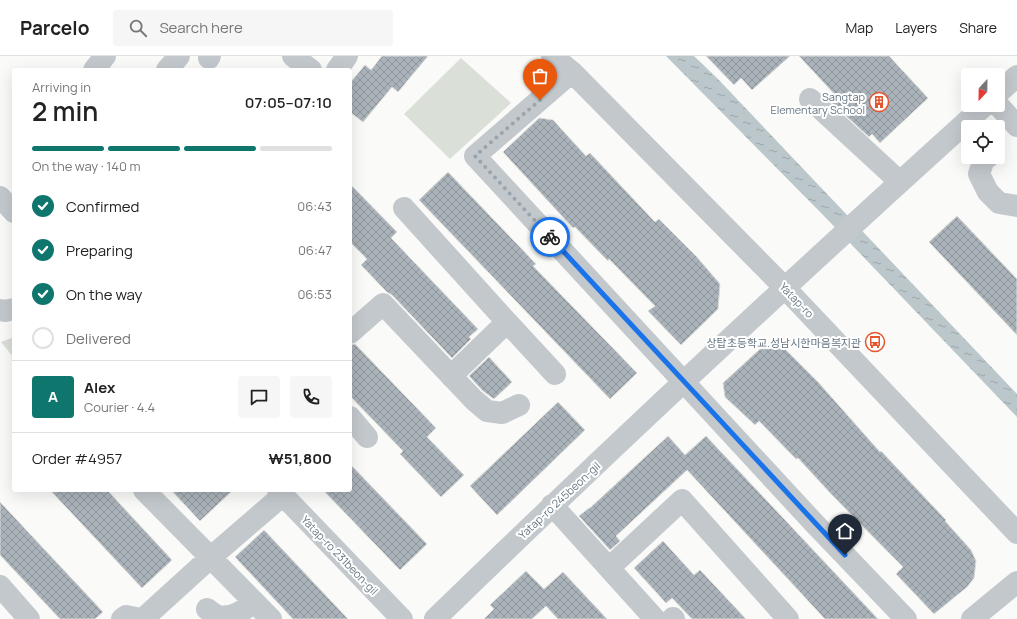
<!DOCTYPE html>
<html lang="en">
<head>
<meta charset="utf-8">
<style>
	body { margin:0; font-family:Manrope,"Noto Sans KR",sans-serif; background:#f6f6f6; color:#222; height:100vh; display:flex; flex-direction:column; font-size:15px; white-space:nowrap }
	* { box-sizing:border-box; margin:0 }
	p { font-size:13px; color:#767676 }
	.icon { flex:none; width:22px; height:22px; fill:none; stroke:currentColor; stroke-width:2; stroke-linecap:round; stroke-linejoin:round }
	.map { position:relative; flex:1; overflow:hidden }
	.sheet { position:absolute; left:12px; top:12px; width:340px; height:424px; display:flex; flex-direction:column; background:#fff; border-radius:4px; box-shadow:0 4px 16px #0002 }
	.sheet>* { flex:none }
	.needle { width:26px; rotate:202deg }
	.controls { position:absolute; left:961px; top:12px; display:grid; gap:8px }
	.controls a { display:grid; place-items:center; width:44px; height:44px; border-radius:4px; background:#fff; box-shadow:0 4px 16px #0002; font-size:20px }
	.pin { position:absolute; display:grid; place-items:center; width:34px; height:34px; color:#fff; margin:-41px -17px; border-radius:50% 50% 50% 0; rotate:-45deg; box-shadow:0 0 4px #0007 }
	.pin .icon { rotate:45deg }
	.courier { position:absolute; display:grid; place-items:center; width:40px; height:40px; margin:-20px; border:3px solid #1a73e8; border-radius:50%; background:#fff; color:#222; box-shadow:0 1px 5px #0007 }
	.headline em { font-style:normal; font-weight:600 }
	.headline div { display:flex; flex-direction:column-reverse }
	.headline { display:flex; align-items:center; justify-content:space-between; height:68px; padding:0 20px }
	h1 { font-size:26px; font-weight:600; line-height:30px }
	.bar { display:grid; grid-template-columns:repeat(4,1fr); gap:6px 4px; align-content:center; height:48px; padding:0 20px }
	.bar i { height:5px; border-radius:3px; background:#e0e0e0 }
	.bar .active { background:#0f766e }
	.bar p { grid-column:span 4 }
	.line { display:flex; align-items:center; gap:10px; padding:0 20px; border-top:1px solid #e0e0e0 }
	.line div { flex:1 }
	.round { display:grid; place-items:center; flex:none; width:42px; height:42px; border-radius:4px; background:#f6f6f6 }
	ol { padding:0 20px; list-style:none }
	li { display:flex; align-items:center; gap:12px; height:44px }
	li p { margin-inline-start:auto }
	li .icon { padding:4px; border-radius:50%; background:#0f766e; color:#fff; stroke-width:4 }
	li:last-child { color:#767676 }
	li i { width:22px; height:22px; border:2px solid #e0e0e0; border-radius:50% }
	header { display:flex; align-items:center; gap:24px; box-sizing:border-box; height:56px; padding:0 20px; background:#fff; border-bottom:1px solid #e0e0e0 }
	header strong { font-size:19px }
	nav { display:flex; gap:22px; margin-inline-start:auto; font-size:14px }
	.search { width:280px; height:36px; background:#f6f6f6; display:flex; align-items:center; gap:10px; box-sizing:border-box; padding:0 14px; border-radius:4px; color:#767676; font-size:15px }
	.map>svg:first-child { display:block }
	.green { fill:#dadfd7 }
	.water { fill:url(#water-ripples) }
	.building { fill:url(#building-cross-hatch); stroke:#dcdcda }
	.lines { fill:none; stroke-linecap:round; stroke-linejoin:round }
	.minor { stroke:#c3c8cc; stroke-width:22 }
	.done { stroke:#99a4ac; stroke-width:4; stroke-dasharray:0 7.2 }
	.route { stroke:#1a73e8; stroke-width:5 }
	.labels { text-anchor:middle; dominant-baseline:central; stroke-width:4; stroke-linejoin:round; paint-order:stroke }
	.poi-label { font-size:11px; fill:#657683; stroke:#fff; text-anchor:end }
	.street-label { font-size:11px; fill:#657683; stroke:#fff }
</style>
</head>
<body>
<header>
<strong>Parcelo</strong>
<div class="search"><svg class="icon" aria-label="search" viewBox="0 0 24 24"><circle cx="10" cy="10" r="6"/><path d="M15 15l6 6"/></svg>Search here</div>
<nav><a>Map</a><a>Layers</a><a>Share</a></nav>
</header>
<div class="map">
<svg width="1017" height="563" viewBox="0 0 1017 563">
	<defs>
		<pattern id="water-ripples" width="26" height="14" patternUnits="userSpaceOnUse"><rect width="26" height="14" fill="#bbc7cb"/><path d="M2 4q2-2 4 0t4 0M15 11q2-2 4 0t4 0" fill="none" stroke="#9ca6aa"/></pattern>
		<pattern id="building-cross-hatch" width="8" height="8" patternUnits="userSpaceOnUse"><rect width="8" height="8" fill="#aab3b9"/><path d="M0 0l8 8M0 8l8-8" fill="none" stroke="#8e969c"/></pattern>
	</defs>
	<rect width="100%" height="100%" fill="#fafaf8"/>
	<path class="green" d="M461,2L511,47L450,103L404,58Z
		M14,281V302L1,286Z"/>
	<path class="water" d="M666,0H694L717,22L1017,338V361L826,162Z"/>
	<path class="building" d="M382,0H428L398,36L392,31L363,66L350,56V27L365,9L371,14Z
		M706,0H790L752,34L741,22L734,29Z
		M799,0H889L928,42L880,87L872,78L869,81L832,47L838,42Z
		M539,62L553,64L586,100L590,97L655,166L659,163L696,200L720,228L718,253L681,289L648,255L655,250L609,203L608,205L575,171L573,172L503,96Z
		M448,116L536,208L533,210L637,317L610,343L419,144Z
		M350,128L397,176L391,182L478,273L469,281L471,283L452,302L392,239L387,236L361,209L367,203L350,186Z
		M957,160L1017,223V279L929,186Z
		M355,288L436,372L427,381L464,419L441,441L400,398L403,395L350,340V289Z
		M784,292L818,326L880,396L881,395L946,464L945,465L971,494L976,505L974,522L967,531L934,558L896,518L903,511L833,440L798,402L796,403L759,365L755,369L725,341L723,327L760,293Z
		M489,301L512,326L494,343L483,335L469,320Z
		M558,346L585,374L497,459L470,430Z
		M668,380L685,399L706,380L878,563H825L687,414L616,480L620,485L610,494L579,460L589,452H590Z
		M350,408L427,488L400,514L323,434H350Z
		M50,434H107L172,504L142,532Z
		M171,434H233L200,465Z
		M0,446L103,556L95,563H60L0,499Z
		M264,474L348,563H293L235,501Z
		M663,485L694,519L700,514L746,563H692L672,542L666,547L634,512Z
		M526,515L544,533L563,516L607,563H558L546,550L532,563H484L494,553L490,549Z"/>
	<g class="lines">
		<path class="minor" d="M293,0L311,14
			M552,0L572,16L785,232L1017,477
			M209,2L210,0
			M94,14L105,0
			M167,14L179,0
			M337,14L347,0
			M572,16L475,100L814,467L906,563
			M998,37L1017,20
			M810,43L900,126
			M998,49L1017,70
			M988,101L984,103L979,118L988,136L999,147L1017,150
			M0,141L14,156
			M404,152L507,266L451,320
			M0,254L5,255L14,253
			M507,266L555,318
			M350,277L383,248L474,344L487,355L502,357L519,349
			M350,361L367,381
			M144,434L271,563
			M278,434L402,563
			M552,449L655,563
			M609,512L682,444L788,563
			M0,530L29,563
			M207,553C210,555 215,559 218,560C233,563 244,554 254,546
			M122,563L126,560L141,563
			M143,563L210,502L283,439
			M435,563C615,388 799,217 985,49
			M672,563L673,562L674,563
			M972,563L1017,526"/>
	</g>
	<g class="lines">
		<path class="done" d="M540,44L475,100L550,181"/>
		<path class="route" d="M550,181L845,499"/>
	</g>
	<defs>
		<symbol id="building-ring" viewBox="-11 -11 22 22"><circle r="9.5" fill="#fff" stroke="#e4572e" stroke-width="1.5"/><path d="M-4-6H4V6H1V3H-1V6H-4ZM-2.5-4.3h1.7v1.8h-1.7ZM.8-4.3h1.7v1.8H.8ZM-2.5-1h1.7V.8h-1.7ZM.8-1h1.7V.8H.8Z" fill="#e4572e"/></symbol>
		<symbol id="bus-ring" viewBox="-11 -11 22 22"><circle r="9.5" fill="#fff" stroke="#e4572e" stroke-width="1.5"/><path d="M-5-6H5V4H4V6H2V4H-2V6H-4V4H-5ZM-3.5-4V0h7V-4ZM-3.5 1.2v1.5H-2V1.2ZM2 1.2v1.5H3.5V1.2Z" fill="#e4572e"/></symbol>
	</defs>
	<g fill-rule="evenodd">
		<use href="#building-ring" x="868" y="35" width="22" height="22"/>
		<use href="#bus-ring" x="864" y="275" width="22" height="22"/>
	</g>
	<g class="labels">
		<g class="poi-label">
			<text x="865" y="40">Sangtap<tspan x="865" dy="13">Elementary School</tspan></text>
			<text x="861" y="286">상탑초등학교.성남시한마음복지관</text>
		</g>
		<g class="street-label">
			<text transform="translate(797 244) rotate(46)">Yatap-ro</text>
			<text transform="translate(559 444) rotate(-43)">Yatap-ro 245beon-gil</text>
			<text transform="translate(340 499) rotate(46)">Yatap-ro 231beon-gil</text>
		</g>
	</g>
</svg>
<div class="controls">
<a><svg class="needle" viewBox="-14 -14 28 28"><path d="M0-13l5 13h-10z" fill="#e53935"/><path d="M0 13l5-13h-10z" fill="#767676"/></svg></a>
<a><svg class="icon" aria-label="locate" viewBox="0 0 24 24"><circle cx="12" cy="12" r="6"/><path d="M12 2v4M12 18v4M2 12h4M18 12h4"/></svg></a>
</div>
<div class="pin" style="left:540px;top:44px;background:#ea580c"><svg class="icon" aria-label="bag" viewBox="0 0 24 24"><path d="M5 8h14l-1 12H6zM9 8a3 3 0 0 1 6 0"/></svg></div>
<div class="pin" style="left:845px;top:499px;background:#1f2937"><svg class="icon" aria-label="home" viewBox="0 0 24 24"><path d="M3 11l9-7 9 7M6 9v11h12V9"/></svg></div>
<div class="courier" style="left:550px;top:181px"><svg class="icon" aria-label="bike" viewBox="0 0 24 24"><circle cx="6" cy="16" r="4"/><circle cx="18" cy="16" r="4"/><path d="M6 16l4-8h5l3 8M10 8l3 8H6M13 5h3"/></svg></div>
<section class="sheet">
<div class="headline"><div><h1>2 min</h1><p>Arriving in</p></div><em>07:05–07:10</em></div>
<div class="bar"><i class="active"></i><i class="active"></i><i class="active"></i><i></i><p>On the way · 140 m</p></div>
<ol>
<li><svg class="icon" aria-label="check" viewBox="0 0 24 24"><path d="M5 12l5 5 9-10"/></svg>Confirmed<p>06:43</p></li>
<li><svg class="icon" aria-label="check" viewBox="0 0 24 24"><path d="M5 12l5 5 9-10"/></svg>Preparing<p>06:47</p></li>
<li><svg class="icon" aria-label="check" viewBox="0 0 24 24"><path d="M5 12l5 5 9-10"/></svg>On the way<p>06:53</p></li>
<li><i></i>Delivered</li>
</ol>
<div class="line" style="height:72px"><b class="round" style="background:#0f766e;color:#fff">A</b><div><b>Alex</b><p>Courier · 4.4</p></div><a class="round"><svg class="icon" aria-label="chat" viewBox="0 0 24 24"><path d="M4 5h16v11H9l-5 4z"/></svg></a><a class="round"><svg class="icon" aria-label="phone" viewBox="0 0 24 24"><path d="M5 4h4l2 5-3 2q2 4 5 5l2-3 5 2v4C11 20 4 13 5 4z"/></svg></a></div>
<div class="line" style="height:52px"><div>Order #4957</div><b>₩51,800</b></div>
</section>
</div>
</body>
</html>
